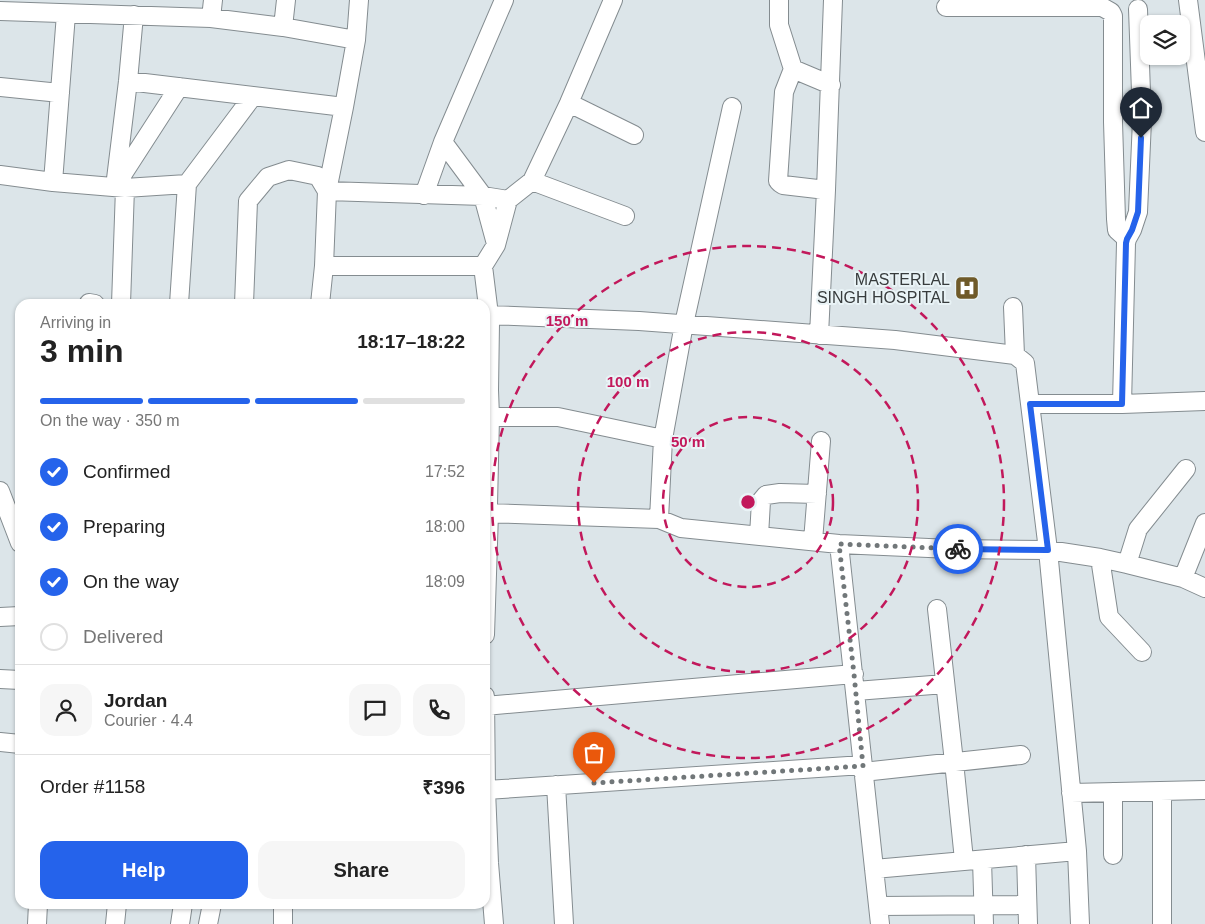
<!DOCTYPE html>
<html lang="en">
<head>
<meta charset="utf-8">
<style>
	body { margin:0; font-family:Helvetica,sans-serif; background:#f6f6f6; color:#222; height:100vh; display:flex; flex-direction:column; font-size:19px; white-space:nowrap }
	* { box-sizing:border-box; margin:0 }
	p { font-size:16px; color:#767676 }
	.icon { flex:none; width:28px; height:28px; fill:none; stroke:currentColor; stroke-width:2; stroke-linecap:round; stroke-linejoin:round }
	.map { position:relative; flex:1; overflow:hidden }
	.drawer { position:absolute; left:15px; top:299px; width:475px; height:610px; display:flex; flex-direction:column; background:#fff; border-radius:15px; box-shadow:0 1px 4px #0004 }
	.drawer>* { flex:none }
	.buttons { position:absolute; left:1140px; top:15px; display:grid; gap:10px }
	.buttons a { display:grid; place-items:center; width:50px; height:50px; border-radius:10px; background:#fff; box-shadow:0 1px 4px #0004; font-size:25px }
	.pin { position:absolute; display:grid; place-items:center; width:42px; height:42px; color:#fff; margin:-51px -21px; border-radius:50% 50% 50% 0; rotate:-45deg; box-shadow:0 0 5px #0007 }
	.pin .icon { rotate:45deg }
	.courier { position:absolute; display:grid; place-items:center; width:50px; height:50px; margin:-25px; border:4px solid #2563eb; border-radius:50%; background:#fff; color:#222; box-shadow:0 1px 6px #0007 }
	.overview em { font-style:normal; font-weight:600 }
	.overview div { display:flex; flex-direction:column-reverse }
	.overview { display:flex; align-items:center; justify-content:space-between; height:85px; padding:0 25px }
	h1 { font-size:32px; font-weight:600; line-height:38px }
	.bar { display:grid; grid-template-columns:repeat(4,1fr); gap:8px 5px; align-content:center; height:60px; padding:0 25px }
	.bar i { height:6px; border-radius:4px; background:#e0e0e0 }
	.bar .active { background:#2563eb }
	.bar p { grid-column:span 4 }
	.line { display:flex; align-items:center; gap:12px; padding:0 25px; border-top:1px solid #e0e0e0 }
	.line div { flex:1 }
	.round { display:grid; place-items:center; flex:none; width:52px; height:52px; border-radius:15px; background:#f6f6f6 }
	ol { padding:0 25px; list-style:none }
	li { display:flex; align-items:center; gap:15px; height:55px }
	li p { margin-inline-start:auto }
	li .icon { padding:5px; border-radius:50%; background:#2563eb; color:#fff; stroke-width:4 }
	li:last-child { color:#767676 }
	li i { width:28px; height:28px; border:2px solid #e0e0e0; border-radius:50% }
	.action { display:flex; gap:10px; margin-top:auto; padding:10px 25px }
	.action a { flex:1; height:58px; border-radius:15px; background:#2563eb; color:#fff; font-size:20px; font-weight:600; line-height:58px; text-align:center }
	.action a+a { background:#f6f6f6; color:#222 }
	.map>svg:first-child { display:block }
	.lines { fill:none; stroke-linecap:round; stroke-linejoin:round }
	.minor-casing { stroke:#848c90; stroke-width:20 }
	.minor { stroke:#fff; stroke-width:18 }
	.done { stroke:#717779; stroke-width:5; stroke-dasharray:0 9 }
	.route { stroke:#2563eb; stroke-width:6 }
	.ring { fill:none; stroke:#c2185b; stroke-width:2.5; stroke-dasharray:9 6 }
	.labels { text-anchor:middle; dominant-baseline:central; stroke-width:4; stroke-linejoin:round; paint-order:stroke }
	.poi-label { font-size:16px; fill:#383c3d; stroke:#e9f3f6; text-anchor:end }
	.centre { fill:#c2185b; stroke:#e9f3f6; stroke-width:2.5 }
	.ring-label { font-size:15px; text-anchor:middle; font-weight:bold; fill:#c2185b; stroke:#e9f3f6; stroke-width:4; stroke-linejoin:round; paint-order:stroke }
</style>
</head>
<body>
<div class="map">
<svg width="1205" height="924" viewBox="0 0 1205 924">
	<rect width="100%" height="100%" fill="#dce5e9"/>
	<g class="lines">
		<defs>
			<path id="minor" d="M779,0V25L793,69L831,85
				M1188,0L1205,132
				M946,7H1102L1111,12L1113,16V122L1116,219L1117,230L1127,239
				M0,11L211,18L283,27L356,40
				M211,18L213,0
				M283,27L286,0
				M793,69L784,92L778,181L780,183L783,185L826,190
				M128,81L344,107
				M0,87L60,93
				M569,103L634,135
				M443,142L483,196L496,244
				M0,175L53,182L125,188L187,184
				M532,181L625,216
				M53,182L66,14
				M117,183L179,87
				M115,187L128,81L134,15
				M424,195L443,142L504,0
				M324,266H483
				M89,303L95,304
				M121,304L125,188
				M179,304L187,184L253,96
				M244,304L248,201L268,177L289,170L318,176L327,191L483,196L508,200
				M320,304L324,266L327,191L344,107L356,40L359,0
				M1013,307L1015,355
				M489,315L639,321L895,340L1015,355L1025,363L1048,550L1077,851L1080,924
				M819,335L826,190L833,0
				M1030,404H1122L1205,401
				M1122,404L1126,243L1127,239L1132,230L1138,212L1142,120L1138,9
				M490,417H558L663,439
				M0,491L20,543
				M489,513L659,519L681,528L839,544L951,549L1048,550L1100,558L1127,564L1183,578L1205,588
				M659,519L663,439L684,324L732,107
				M759,536L761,501L766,495L780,493L817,494
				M813,541L821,441
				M839,544L880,924
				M1100,558L1109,617L1142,652
				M1127,564L1138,529L1186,469
				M1183,578L1205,523
				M937,609L954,762L964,860
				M0,617L20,616
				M485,635L489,513L488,505L490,417L489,390L490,323L483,266L496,245L508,200L532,181L569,103L613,0
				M0,679L20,680
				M856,691L945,684
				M485,696L486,790L489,863L494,924
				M485,706L854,674
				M0,742L20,744
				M863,772L1021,755
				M556,785L564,924
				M486,790L863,765
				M1162,791V924
				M1113,792V855
				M1071,793L1205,790
				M1026,855L1028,924
				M982,860L984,924
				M874,869L1077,851
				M283,904V924
				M878,906L1027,905
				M37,924L38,904
				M115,924L117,904
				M180,924L183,904
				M208,924L212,904"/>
		</defs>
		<use href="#minor" class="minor-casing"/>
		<use href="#minor" class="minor"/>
	</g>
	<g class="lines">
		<path class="done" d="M594,783L863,766L854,674L839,544L958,549"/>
		<path class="route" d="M958,549L1048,550L1030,404H1122L1126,243L1127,239L1132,230L1138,212L1141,138"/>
	</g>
	<g class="ring">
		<circle cx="748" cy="502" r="85"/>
		<circle cx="748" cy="502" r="170"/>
		<circle cx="748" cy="502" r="256"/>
	</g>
	<defs>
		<symbol id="hospital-square" viewBox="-11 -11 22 22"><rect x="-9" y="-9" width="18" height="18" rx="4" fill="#6f5a29" stroke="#e9f3f6"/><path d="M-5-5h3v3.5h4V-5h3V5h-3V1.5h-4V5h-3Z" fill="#fff"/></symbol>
	</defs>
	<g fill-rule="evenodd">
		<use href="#hospital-square" x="953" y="274" width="28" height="28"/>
	</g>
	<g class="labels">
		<g class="poi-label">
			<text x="950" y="279">MASTERLAL<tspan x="950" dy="18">SINGH HOSPITAL</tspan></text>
		</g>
	</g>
	<circle cx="748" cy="502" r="8" class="centre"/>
	<g class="ring-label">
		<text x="567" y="326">150 m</text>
		<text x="628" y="387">100 m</text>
		<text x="688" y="447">50 m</text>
	</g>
</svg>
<div class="buttons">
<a><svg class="icon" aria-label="layers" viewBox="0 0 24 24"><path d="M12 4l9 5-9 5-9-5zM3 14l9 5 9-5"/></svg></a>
</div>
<div class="pin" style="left:594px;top:783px;background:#ea580c"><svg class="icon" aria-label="bag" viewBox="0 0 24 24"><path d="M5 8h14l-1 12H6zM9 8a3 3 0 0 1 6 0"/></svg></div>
<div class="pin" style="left:1141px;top:138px;background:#1f2937"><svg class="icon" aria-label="home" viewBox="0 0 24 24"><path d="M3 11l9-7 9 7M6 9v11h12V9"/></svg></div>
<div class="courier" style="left:958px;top:549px"><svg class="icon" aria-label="bike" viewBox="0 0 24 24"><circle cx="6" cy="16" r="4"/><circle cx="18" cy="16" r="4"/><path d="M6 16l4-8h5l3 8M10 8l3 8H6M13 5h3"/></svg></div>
<section class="drawer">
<div class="overview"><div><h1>3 min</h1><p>Arriving in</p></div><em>18:17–18:22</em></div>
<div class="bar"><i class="active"></i><i class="active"></i><i class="active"></i><i></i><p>On the way · 350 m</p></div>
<ol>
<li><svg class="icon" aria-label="check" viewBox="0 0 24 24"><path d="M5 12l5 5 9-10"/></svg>Confirmed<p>17:52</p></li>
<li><svg class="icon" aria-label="check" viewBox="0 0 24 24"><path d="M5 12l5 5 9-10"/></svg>Preparing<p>18:00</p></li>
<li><svg class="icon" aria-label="check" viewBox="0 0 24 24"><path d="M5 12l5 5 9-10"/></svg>On the way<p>18:09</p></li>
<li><i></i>Delivered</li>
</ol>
<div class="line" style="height:90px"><a class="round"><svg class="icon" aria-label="person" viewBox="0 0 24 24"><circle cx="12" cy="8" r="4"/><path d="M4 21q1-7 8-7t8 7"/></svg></a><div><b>Jordan</b><p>Courier · 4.4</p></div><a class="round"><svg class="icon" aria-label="chat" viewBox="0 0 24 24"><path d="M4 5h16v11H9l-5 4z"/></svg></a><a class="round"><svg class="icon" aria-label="phone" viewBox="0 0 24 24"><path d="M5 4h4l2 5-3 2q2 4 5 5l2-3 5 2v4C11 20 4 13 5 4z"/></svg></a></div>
<div class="line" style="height:65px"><div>Order #1158</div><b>₹396</b></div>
<div class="action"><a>Help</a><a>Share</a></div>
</section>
</div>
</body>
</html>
